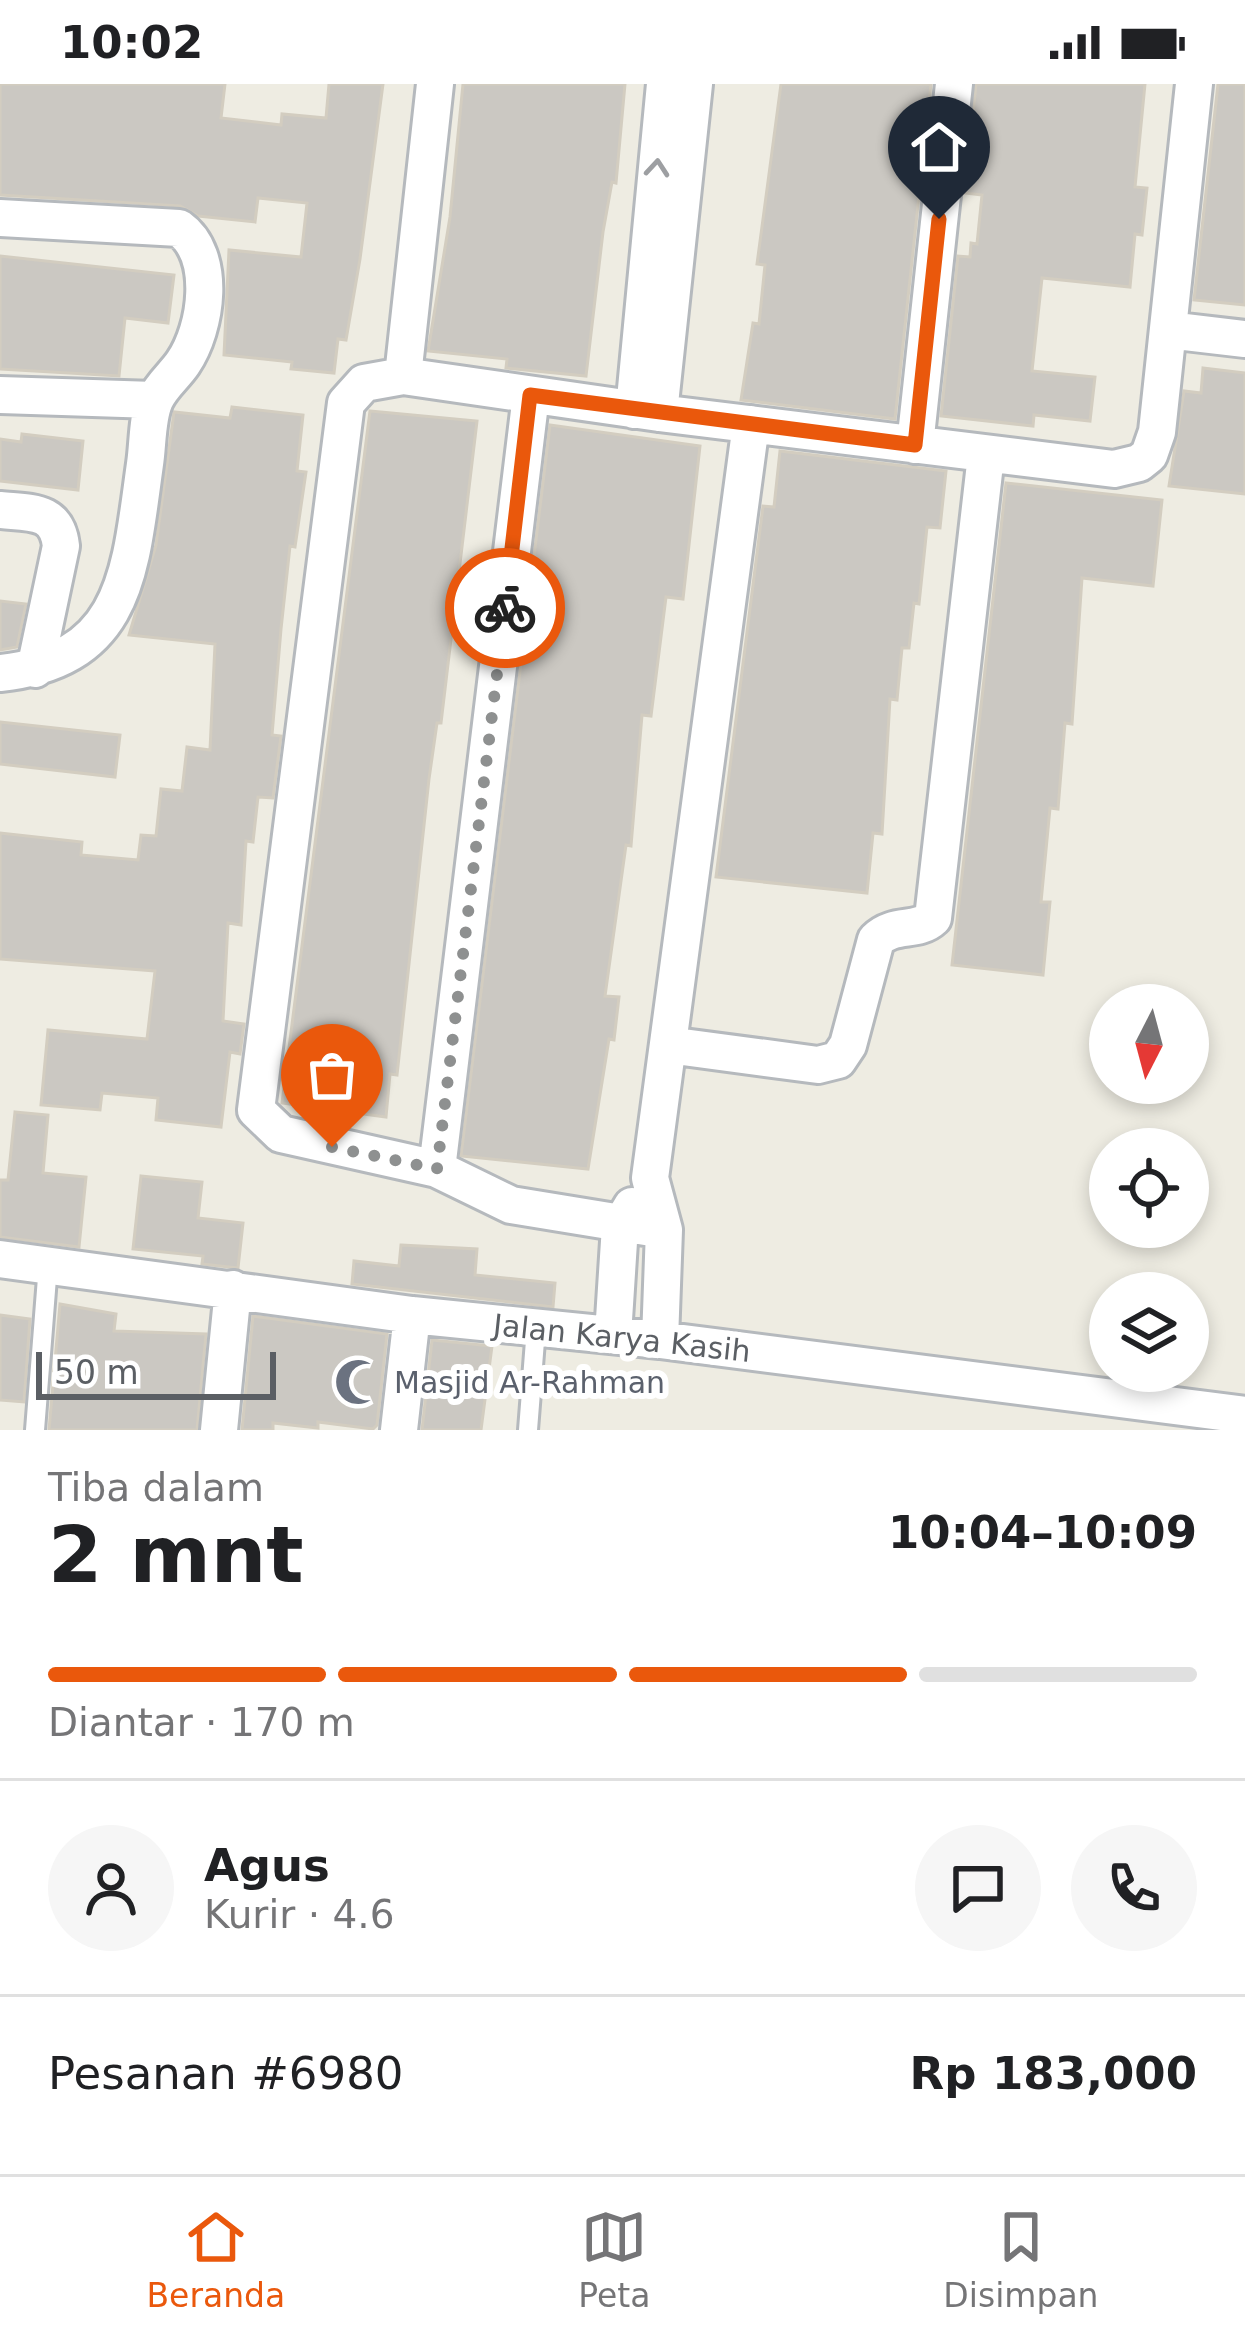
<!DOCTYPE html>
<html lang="id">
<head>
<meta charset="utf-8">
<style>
	body { margin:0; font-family:"DejaVu Sans",sans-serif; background:#f6f6f6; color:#202124; height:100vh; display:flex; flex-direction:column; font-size:45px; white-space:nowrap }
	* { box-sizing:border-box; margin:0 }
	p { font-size:39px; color:#757577 }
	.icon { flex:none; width:66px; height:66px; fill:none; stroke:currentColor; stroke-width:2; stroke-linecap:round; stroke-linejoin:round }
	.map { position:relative; height:1346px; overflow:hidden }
	.side { display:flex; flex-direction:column; background:#fff; flex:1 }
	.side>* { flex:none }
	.needle { width:78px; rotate:186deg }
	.tools { position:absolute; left:1089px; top:900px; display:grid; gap:24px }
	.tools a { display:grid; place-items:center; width:120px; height:120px; border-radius:50%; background:#fff; box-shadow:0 6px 18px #0003; font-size:60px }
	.scale { position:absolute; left:36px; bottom:30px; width:240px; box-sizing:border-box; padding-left:12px; border:6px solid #5b5f64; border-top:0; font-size:33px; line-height:42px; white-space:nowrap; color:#5b5f64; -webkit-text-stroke:9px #fff; paint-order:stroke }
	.pin { position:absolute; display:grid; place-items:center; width:102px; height:102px; color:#fff; margin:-123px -51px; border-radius:50% 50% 50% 0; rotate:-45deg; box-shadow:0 0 12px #0007 }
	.pin .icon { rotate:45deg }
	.courier { position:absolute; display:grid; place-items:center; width:120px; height:120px; margin:-60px; border:9px solid #ea580c; border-radius:50%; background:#fff; color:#222; box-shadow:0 3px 15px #0007 }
	.summary em { font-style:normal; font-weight:700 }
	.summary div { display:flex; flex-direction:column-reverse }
	.summary { display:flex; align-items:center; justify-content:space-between; height:204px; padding:0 48px }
	h1 { font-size:78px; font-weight:700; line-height:90px }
	.bar { display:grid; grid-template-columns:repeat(4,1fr); gap:18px 12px; align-content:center; height:144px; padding:0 48px }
	.bar i { height:15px; border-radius:9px; background:#e0e0e0 }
	.bar .on { background:#ea580c }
	.bar p { grid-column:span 4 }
	.line { display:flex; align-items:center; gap:30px; padding:0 48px; border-top:3px solid #e0e0e0 }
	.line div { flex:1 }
	.round { display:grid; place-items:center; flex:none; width:126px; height:126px; border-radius:63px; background:#f6f6f6 }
	.status { display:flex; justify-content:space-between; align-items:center; height:84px; padding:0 60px; background:#fff; direction:ltr }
	.status svg { height:33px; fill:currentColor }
	.tabs { display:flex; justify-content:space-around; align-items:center; height:168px; border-top:3px solid #e0e0e0; background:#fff; font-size:33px; color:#757577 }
	.tabs a { display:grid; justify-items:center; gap:6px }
	.tabs .on { color:#ea580c }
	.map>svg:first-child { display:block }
	.building { fill:#cbc8c2; stroke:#d3cdc0; stroke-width:3 }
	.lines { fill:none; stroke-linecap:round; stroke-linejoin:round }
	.service-casing { stroke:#b5b9bd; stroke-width:24 }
	.minor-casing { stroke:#b5b9bd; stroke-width:42 }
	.service { stroke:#fff; stroke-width:18 }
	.minor { stroke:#fff; stroke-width:36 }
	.oneway { stroke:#9d9fa2 }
	.done { stroke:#8e9090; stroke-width:12; stroke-dasharray:0 21.6 }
	.route { stroke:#ea580c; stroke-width:15 }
	.labels { text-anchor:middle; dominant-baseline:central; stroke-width:12; stroke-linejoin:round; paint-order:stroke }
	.street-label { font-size:30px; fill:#5b5f64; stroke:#fff }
	.worship-label { font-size:30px; fill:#5b616d; stroke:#fff; text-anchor:start }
</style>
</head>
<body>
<div class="status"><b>10:02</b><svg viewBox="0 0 49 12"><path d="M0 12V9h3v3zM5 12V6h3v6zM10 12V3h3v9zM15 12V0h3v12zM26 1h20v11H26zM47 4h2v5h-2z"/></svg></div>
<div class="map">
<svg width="1245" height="1346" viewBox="0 0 1245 1346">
	<rect width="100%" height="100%" fill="#eeece2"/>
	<path class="building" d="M0,0H225L221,34L281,41L282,30L326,34L329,0H383L360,175L346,256L338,255L334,289L291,285L292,278L224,271L229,166L301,173L307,119L258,114L255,138L198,132L180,122L0,111Z
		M463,0H625L616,99L612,98L603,148L586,292L506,284L507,275L428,267L450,133Z
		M781,0H931L895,335L741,316L753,239L759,240L765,181L757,180Z
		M976,0H1145L1135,103L1147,104L1142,151L1135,150L1130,203L1042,194L1032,287L1095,293L1090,337L1034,331L1033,342L941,332L958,172L970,173L971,159L977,160L982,111L965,109Z
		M1218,0H1245V221L1194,216Z
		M0,172L174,191L168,239L125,234L119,292L0,285Z
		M1203,284L1245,289V410L1169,402L1184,307L1201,309Z
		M232,323L303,331L297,387L306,388L295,463L290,462L281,545L272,651L281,652L273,714L258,713L253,758L246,757L241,841L228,839L223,937L244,940L240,970L230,968L221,1043L156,1036L158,1014L102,1009L100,1026L41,1021L48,946L147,955L155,887L0,875V749L82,758L81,771L138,776L141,751L156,752L161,705L182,707L187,663L210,666L215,560L129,551L156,461L174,328L230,334Z
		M370,327L477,337L441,639H437L429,695L397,991L390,990L386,1033L282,1019Z
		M550,341L700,362L683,515L666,513L651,632L642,631L631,762L626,761L605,912L619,913L614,956L609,955L588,1085L461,1072Z
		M22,350L83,357L78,406L0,397V355L21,358Z
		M780,367L946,387L940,444L927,443L919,520L914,519L909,564H902L897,616L890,615L882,750L873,749L867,809L716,793L763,422L774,423Z
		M1006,399L1162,416L1153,502L1082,494L1072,640L1065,639L1058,725L1050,724L1041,818H1050L1043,891L952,881Z
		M0,517L26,520L17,563L0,566Z
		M0,638L120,651L115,693L0,680Z
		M15,1028L48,1031L43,1089L86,1093L79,1163L0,1153V1096H8Z
		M141,1092L202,1098L198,1134L243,1139L238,1184L202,1180L203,1172L133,1165Z
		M401,1161L477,1165L475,1191L555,1199L553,1223L352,1200L354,1177L399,1182Z
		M60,1220L116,1230L114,1247L206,1250L197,1346H49Z
		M0,1231L30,1235L24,1318L0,1316Z
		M253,1232L387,1250L377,1341L373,1345L318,1338V1344L273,1339V1346H242Z
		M432,1256L492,1262L481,1346H422Z"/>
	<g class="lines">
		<defs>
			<path id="service" d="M35,1346L48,1181
				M528,1346L536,1244"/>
			<path id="minor" d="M0,134L179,144C217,171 207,244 183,279C175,291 161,302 155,316C147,333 148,361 145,380C130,486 128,576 0,589
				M1168,246L1245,255
				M403,292L435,0
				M0,311L154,316
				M634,326L665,0
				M659,329L694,0
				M915,361L954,0
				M0,426C30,429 57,425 61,462L35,585
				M668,961L818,981L838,976L848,961L876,856C894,838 917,849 933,834L986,371
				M437,1085L531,311
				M664,1146L511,1121L437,1085L281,1050L256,1026L346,319L364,299L403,292L659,329L1114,385L1139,379L1149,371L1157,348L1194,0
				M0,1175L412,1231L660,1256L1245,1331
				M613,1251L620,1142L632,1122
				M660,1256L664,1146L650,1094L751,340
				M219,1346L233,1205
				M399,1346L412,1231"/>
		</defs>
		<use href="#service" class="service-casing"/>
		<use href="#minor" class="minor-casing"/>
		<use href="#service" class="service"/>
		<use href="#minor" class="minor"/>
	</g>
	<defs><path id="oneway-chevron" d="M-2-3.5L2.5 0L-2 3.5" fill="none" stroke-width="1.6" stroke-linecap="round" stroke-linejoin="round" transform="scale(3)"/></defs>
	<use class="oneway" href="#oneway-chevron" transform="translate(657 84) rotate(-85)"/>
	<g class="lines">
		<path class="done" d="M332,1063L437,1085L505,524"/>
		<path class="route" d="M505,524L530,311L915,361L939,135"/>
	</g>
	<defs>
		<symbol id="mosque-bare" viewBox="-9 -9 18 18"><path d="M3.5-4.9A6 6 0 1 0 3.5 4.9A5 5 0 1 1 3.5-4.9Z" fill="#6b7280" stroke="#fff" stroke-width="2.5" paint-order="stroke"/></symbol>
	</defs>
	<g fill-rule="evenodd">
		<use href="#mosque-bare" x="325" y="1265" width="66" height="66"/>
	</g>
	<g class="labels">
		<g class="street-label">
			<text transform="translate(622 1254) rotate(6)">Jalan Karya Kasih</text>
		</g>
		<g class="worship-label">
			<text x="394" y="1298">Masjid Ar-Rahman</text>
		</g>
	</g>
</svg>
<div class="tools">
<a><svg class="needle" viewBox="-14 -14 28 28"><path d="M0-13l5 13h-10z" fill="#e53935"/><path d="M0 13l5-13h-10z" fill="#757577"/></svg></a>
<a><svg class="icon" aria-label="locate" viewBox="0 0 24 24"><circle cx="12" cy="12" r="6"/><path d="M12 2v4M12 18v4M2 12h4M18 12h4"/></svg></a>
<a><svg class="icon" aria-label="layers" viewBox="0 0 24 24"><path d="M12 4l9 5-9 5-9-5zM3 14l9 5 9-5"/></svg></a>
</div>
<div class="scale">50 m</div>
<div class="pin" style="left:332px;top:1063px;background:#ea580c"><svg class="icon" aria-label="bag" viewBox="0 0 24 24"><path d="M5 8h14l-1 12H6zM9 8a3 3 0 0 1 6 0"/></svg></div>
<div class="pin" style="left:939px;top:135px;background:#1f2937"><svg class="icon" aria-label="home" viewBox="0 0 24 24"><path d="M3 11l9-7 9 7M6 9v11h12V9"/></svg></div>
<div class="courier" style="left:505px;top:524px"><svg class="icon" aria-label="bike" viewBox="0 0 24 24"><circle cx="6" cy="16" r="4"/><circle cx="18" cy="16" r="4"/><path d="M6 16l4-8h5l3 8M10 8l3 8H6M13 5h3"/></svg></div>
</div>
<section class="side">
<div class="summary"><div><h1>2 mnt</h1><p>Tiba dalam</p></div><em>10:04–10:09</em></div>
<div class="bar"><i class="on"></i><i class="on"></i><i class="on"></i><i></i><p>Diantar · 170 m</p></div>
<div class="line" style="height:216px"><a class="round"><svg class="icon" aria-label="person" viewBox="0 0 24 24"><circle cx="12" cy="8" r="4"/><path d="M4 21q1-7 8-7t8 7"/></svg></a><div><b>Agus</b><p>Kurir · 4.6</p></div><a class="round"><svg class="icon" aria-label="chat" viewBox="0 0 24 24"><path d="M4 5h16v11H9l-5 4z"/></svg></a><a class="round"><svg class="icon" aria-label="phone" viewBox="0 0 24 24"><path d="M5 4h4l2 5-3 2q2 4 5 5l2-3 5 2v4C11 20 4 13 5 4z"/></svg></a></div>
<div class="line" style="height:156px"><div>Pesanan #6980</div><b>Rp 183,000</b></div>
</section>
<nav class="tabs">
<a class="on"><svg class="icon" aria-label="home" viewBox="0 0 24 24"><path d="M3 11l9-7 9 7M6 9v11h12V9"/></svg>Beranda</a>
<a><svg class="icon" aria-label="map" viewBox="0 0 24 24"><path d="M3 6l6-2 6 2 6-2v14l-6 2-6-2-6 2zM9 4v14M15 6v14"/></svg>Peta</a>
<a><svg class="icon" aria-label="saved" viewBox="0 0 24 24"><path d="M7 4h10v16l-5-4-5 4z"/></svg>Disimpan</a>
</nav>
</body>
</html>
